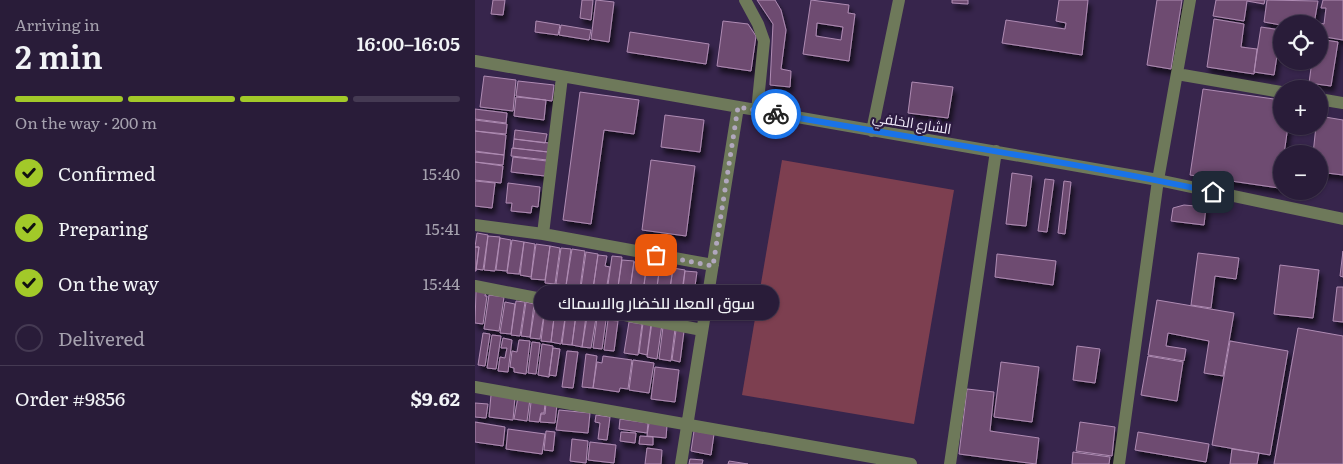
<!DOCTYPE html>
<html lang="en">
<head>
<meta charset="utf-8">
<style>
	body { margin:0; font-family:Literata,Cairo,serif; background:#312541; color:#f1f3f6; height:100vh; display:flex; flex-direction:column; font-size:19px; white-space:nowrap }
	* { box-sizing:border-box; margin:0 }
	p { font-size:16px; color:#a5a1ae }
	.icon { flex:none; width:28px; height:28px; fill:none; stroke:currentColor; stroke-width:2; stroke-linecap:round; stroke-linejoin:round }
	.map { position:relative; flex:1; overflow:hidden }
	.details { display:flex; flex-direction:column; background:#291c39; width:475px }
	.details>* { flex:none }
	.fabs { position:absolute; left:798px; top:15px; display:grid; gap:10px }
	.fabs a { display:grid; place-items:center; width:55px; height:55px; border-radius:50%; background:#291c39; box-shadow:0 1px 4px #0004,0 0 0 1px #453a53; font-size:25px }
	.pin { position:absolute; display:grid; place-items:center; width:42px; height:42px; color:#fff; margin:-21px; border-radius:10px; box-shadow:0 2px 8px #0006 }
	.courier { position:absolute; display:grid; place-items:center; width:50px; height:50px; margin:-25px; border:4px solid #1a73e8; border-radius:50%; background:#fff; color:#222; box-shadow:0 1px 6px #0007 }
	.bubble { position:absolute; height:35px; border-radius:18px; background:#291c39; box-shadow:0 1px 4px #0004,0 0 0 1px #453a53; font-size:16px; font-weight:600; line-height:35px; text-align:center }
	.headline em { font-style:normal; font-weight:600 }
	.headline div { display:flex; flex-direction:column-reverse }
	.headline { display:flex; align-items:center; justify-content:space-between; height:85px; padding:0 15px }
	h1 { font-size:32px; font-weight:600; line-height:38px }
	.bar { display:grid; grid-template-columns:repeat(4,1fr); gap:8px 5px; align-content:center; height:60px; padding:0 15px }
	.bar i { height:6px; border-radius:4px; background:#453a53 }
	.bar .selected { background:#a2c929 }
	.bar p { grid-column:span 4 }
	.line { display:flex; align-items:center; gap:12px; padding:0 15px; border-top:1px solid #453a53 }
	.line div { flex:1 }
	ol { padding:0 15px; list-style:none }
	li { display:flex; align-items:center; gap:15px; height:55px }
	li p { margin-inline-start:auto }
	li .icon { padding:5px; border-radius:50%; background:#a2c929; color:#111; stroke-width:4 }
	li:last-child { color:#a5a1ae }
	li i { width:28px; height:28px; border:2px solid #453a53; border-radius:50% }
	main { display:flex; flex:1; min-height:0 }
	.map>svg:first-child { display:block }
	.green { fill:#7d3f50 }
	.building { fill:#6e4c71; stroke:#af8bb3; fill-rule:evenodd; filter:url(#shadow) }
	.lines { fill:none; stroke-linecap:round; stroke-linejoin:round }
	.minor { stroke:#6e795a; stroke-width:12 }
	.done { stroke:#b1a7be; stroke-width:5; stroke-dasharray:0 9 }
	.route { stroke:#1a73e8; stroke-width:6 }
	.labels { text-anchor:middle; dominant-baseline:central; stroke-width:4.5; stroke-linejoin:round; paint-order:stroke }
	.street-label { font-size:14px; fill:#f3edfc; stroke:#2d1b41 }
</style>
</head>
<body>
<main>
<section class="details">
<div class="headline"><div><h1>2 min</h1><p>Arriving in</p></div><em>16:00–16:05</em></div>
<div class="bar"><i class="selected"></i><i class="selected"></i><i class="selected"></i><i></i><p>On the way · 200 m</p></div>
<ol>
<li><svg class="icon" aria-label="check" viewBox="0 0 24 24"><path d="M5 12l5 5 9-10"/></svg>Confirmed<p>15:40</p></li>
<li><svg class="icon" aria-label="check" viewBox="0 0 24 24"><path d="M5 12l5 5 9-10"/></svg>Preparing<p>15:41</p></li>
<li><svg class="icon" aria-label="check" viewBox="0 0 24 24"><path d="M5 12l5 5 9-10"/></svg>On the way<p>15:44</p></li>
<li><i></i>Delivered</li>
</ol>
<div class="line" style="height:65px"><div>Order #9856</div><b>$9.62</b></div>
</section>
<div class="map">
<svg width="868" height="464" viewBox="0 0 868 464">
	<defs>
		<filter id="shadow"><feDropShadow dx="3" dy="5.5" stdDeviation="2.5" flood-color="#0009"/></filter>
	</defs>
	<rect width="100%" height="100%" fill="#37254c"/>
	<path class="green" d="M307,160L479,190L439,424L267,395Z"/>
	<path class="building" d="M18,0H30L28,15L16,14Z
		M107,0H118L116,20L105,18Z
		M121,0L139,2L134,42L116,39Z
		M282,0H300L306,10L311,30L306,69L316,71L315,87L295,85L298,24Z
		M336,0L374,5L373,13L380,14L374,61L328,54ZM342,23L368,27L366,40L341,36Z
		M477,0H493V4L477,3Z
		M584,0H613L607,55L527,43L531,20L590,29L591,23L581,21Z
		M682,0H707L696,69L672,65Z
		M741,0H790L789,4L772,1L769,21L738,16Z
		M792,0L843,1L839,24L806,25L789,22Z
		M848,0H868V40L844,36V23L849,24L851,8H846Z
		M739,19L769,24L766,47L782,49L779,74L732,67Z
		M61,21L85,25L83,35L60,32Z
		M248,21L273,24L281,36L276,71L242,66Z
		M86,25L116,30L114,40L84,35Z
		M786,27L806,30L799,75L779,72Z
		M155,32L234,44L231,64L152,52Z
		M844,39L863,42L856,86L834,83L837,61H844Z
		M9,76L41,80L38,111L5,107Z
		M43,81L79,85L77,101L41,96Z
		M437,82L478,87L473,118L433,113Z
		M728,89L806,100V126H813L809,154H806L804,188L715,175Z
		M105,92L164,100L159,134L129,130L116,224L88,220Z
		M41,97L71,100L69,120L39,116Z
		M0,109L32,113L31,123L0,119Z
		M190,115L229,120L225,152L186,147Z
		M844,116L868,120V175L844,172V154H838L841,126H844Z
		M0,120L32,124L31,134L0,131Z
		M40,130L72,134L70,143L39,139Z
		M0,131L31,135L29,155L0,151Z
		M39,139L74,143L73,152L38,148Z
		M37,148L73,152L72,160L36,156Z
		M0,152L29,155L28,165L0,162Z
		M38,157L72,161L70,176L36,172Z
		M176,160L220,166L211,236L167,230Z
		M0,162L28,166L26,183L0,180Z
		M537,173L557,176L551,226L531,224Z
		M570,179L579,180L572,232L563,231Z
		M0,181L20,183L17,208L0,206Z
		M589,181L596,182L590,234L583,233Z
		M33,183L65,187L63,207L57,206L56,213L36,211L37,203H31Z
		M709,205L731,207L729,225L696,221L698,208Z
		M2,233L13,235L8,270L1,269L4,247H0Z
		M13,236L25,237L20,271L9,270Z
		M25,238L36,240L32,271L21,270Z
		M37,240L49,242L44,274L32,273Z
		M49,242L60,244L56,277L45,275Z
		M61,244L75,246L70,280L56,279Z
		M75,246L85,248L80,284L70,283Z
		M0,247H4L1,271H0Z
		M86,248L96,249L91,285L81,284Z
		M97,249L110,251L105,288L91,286Z
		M868,251V277L865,276Z
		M111,252L123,254L118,289L106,287Z
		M723,253L764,258L761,279L740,276L736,308L716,305Z
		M522,254L581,261L578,285L520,277Z
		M123,255L132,256L130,266L135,267L131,291L118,289Z
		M137,256L147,257L142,294L132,292Z
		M147,260L159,261L154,296L142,294Z
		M159,262L172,263L167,299L154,297Z
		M172,263L185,265L180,301L167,300Z
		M185,265L198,267L193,303L180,302Z
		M805,265L844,270L838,318L799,314Z
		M198,268L210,270L205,305L193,303Z
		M210,271L222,272L217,307L206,305Z
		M862,287H868V322L858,321Z
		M1,290L11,291L10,296H12L8,324L0,323Z
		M14,295L29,297L24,331L9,329Z
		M682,300L759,313L748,376L729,373L734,341L693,333L691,346L711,349L709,361L673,355Z
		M41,301L50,302L45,336L36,335Z
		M30,302L40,304L36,334L25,333Z
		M51,302L59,304L55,337L46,336Z
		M60,307L70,308L65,339L55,338Z
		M70,309L80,310L76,342L66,341Z
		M80,310L91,312L86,344L76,342Z
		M91,313L101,314L97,345L87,344Z
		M101,315L111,316L107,347L97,345Z
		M112,317L121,318L116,348L107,347Z
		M122,318L131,320L127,349L118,348Z
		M133,320L143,321L139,351L129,350Z
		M154,322L167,324L163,355L149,353Z
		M177,322L187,324L182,359L172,357Z
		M168,323L176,324L172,355L164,353Z
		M188,327L200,329L196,361L184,359Z
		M823,328L868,336V464H799Z
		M201,330L209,331L205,362L197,360Z
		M8,333L15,334L10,366L3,365Z
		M17,335L26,336L21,369L12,368Z
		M28,338L37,340L33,372L23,371L25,357L30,358L32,348H26Z
		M44,340L55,341L51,374L39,372V368L35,367L37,351L42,352Z
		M755,341L813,351L795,455L737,445Z
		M57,342L65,343L61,374L53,373Z
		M67,344L78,346L74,377L63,375Z
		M602,346L625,349L620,383L598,380Z
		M78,348L85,349L81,376L74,375Z
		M92,351L103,352L98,388L87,387Z
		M111,354L122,356L118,388L107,387Z
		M128,356L157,360L153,389L145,388L144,392L118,388L122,362L127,363Z
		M673,356L708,362L702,401L666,395Z
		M158,360L179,363L174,393L154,390Z
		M526,362L564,367L557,422L519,417Z
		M180,367L204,370L200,402L176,399Z
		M492,389L519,392L515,431L564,438L561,464L484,454Z
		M16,395L40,397L38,420L14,417Z
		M43,397L55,399L52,421L39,419Z
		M56,402L70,404L69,413H66L64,422L54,421Z
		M0,403L13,404L11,418L0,417Z
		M71,403L82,404L80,423L65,422L66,414H70Z
		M84,410L115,413L113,433L81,430Z
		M121,415L135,417L132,440L123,439L125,423L120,422Z
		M145,419L173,423L172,433L144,429Z
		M0,422L30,427L28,446L0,442Z
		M605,422L640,427L637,456L601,451Z
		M174,423L192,425L191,438L172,436Z
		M33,429L70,434L67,454L31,449Z
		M71,431L80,432L78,451L69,450Z
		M219,431L239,434L236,455L216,451Z
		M146,432L161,433L160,443L145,441Z
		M663,432L734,444L731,462L660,450Z
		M165,436L178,437V445L164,444Z
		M97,439L113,441L111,463L95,461Z
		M115,442L141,445L139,463L113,460Z
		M172,448L187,450L186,464H170Z
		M757,449L784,453L782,464H755Z
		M598,452L635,457L634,464H597Z
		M215,459L228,460L227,464H214Z
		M254,461L273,464H253Z"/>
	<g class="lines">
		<path class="minor" d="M270,0L283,24L289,41L282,111
			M0,61L683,180L868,219
			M702,74L806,92
			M844,99L868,103
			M397,131L424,0
			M0,225L68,234L238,265
			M68,234L87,77
			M0,286L227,330
			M0,387L436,464
			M206,464L263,107
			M475,464L521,151
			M644,464L683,180L715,0"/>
	</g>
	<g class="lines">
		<path class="done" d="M181,255L238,266L263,107L301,114"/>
		<path class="route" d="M301,114C447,140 593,161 738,192"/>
	</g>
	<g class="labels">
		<g class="street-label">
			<text transform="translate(437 122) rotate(9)">الشارع الخلفي</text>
		</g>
	</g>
</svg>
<div class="fabs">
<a><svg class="icon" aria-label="locate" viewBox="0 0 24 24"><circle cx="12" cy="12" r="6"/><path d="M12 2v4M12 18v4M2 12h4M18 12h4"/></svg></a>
<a>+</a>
<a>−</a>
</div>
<div class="pin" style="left:181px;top:255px;background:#ea580c"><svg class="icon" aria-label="bag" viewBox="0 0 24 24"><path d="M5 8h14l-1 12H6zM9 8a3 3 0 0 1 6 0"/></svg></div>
<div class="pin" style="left:738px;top:192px;background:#1f2937"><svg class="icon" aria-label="home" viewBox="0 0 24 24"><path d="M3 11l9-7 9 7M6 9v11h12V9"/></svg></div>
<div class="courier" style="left:301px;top:114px"><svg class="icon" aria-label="bike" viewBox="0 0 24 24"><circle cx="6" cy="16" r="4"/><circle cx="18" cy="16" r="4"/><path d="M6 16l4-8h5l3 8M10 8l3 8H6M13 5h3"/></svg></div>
<div class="bubble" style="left:59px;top:285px;width:245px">سوق المعلا للخضار والاسماك</div>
</div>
</main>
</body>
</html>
